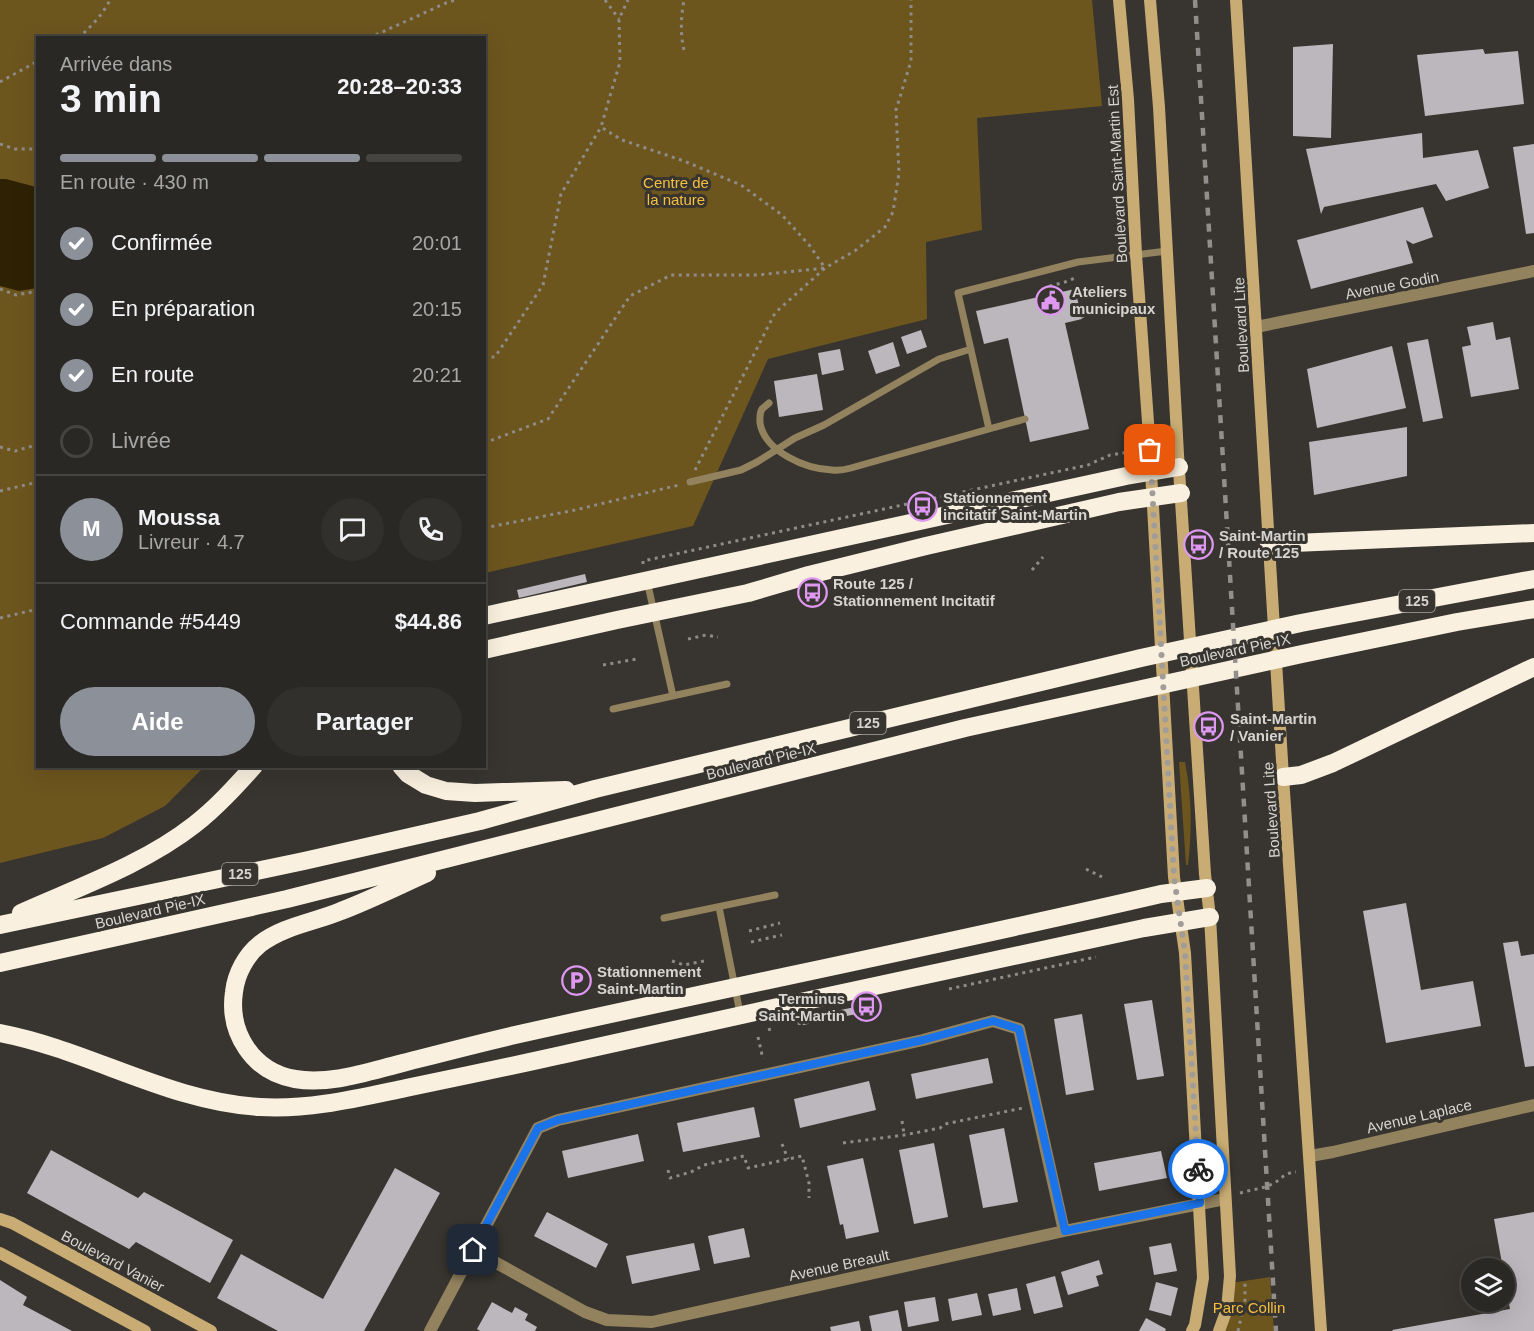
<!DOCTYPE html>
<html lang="fr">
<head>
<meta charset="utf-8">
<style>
	body { margin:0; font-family:Arial,sans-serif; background:#32302c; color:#f1f3f6; height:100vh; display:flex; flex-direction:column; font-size:22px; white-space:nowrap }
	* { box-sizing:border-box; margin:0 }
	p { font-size:20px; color:#a5a6a6 }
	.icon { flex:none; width:33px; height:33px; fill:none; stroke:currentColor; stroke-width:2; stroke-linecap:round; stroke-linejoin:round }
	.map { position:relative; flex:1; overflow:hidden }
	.details { position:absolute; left:36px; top:36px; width:450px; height:732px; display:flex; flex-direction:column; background:#2a2824; border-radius:0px; box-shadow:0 6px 24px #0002,0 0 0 2px #464441 }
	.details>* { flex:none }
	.controls { position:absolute; left:1461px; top:1258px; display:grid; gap:12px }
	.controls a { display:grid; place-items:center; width:54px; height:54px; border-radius:50%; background:#2a2824; box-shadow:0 6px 24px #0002,0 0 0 2px #464441; font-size:30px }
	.pin { position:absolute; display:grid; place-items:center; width:51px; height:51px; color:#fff; margin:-26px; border-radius:12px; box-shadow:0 3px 9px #0006 }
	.courier { position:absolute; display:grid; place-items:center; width:60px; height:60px; margin:-30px; border:4px solid #1a73e8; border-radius:50%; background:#fff; color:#222; box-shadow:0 2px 8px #0007 }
	.overview em { font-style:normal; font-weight:600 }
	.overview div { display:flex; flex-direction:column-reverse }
	.overview { display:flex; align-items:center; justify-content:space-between; height:102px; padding:0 24px }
	h1 { font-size:39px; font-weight:600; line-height:45px }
	.bar { display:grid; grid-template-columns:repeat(4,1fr); gap:9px 6px; align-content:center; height:72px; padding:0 24px }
	.bar i { height:8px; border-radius:4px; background:#464441 }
	.bar .on { background:#8c9099 }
	.bar p { grid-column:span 4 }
	.line { display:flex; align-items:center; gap:15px; padding:0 24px; border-top:2px solid #464441 }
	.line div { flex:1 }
	.round { display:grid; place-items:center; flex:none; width:63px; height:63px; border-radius:32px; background:#32302c }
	ol { padding:0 24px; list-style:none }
	li { display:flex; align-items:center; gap:18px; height:66px }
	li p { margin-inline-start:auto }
	li .icon { padding:6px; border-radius:50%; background:#8c9099; color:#fff; stroke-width:4 }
	li:last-child { color:#a5a6a6 }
	li i { width:33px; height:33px; border:3px solid #464441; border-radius:50% }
	.button { display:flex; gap:12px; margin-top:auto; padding:12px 24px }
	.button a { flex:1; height:69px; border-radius:36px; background:#8c9099; color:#fff; font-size:24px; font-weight:600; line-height:69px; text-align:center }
	.button a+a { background:#32302c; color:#f1f3f6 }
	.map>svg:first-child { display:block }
	.green { fill:#6d551e }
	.water { fill:#2f2204 }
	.building { fill:#bcb7bd }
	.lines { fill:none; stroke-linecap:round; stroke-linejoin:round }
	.path { stroke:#8e8c88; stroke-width:3; stroke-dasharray:3 4.5; stroke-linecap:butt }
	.lane { stroke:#93825e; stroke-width:7 }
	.street { stroke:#93825e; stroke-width:12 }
	.secondary { stroke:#c8ac73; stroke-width:12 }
	.highway { stroke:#f9f0df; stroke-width:18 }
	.rail { stroke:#918f8b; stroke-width:4.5; stroke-dasharray:8 8; stroke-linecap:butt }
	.done { stroke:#9f9c99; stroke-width:6; stroke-dasharray:0 10.8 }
	.route { stroke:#1a73e8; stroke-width:8 }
	.labels { text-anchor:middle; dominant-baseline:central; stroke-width:6; stroke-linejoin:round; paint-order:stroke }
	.shield { fill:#383530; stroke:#a7a4a1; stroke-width:1.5 }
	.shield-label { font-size:14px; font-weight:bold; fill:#d6d4d1 }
	.street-label { font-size:15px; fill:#d6d4d1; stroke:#383530 }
	.park-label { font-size:15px; fill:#f5bf3f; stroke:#383530 }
	.poi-label { font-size:15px; font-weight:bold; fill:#d6d4d1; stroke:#383530; text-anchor:start }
</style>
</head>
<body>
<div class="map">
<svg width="1534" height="1331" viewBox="0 0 1534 1331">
	<rect width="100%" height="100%" fill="#383530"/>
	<path class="green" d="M0,0H1092L1102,106L977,118L982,230L926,242L927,319L768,359L693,526L485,573L484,38H38V766L204,767L165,806L103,838L0,863Z
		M1179,762H1185C1192,797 1192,830 1188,865H1186Z
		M1270,1277L1274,1331H1223L1231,1283Z"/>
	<path class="water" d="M0,179H6L36,187L37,189V288L19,291L0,286Z"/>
	<path class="building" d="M1333,44L1331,138L1293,136V47Z
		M1483,49L1485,54L1518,51L1524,104L1425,116L1417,55Z
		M1422,133L1423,158L1478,150L1489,188L1446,201L1436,184L1324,207L1321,214L1306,149Z
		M1534,144V233L1526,234L1513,147Z
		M1423,207L1433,237L1413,244L1406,240L1413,263L1311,289L1297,240Z
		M1075,289L1082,319L1065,323L1089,429L1030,442L1008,338L984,344L976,311Z
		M1493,322L1496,340L1510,337L1519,389L1471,397L1462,347L1471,345L1467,327Z
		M921,330L927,347L907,354L901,337Z
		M1428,339L1443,418L1423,422L1407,343Z
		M893,342L900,366L876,374L868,351Z
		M1392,346L1406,408L1317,428L1307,369Z
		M840,349L844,370L822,375L818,353Z
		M817,374L823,410L779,417L774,381Z
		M1407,427V476L1314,495L1309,442Z
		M585,574L587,582L519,598L517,590Z
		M1406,903L1421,990L1473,981L1481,1026L1386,1043L1363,911Z
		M1518,941L1521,956L1534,954V1066L1525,1067L1503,943Z
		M1152,1000L1164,1076L1137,1080L1124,1004Z
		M870,1004L871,1011L803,1025L801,1018Z
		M1082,1014L1094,1090L1066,1095L1054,1019Z
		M988,1058L993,1083L916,1099L911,1074Z
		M869,1081L876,1110L800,1128L794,1099Z
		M754,1107L760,1137L683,1152L677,1123Z
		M1004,1128L1018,1202L983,1208L969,1135Z
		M638,1134L644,1161L568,1178L562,1151Z
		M934,1143L948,1217L914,1224L899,1150Z
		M51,1150L138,1198L144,1192L233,1240L210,1283L136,1242L129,1249L27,1193Z
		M1161,1151L1167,1178L1099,1191L1094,1163Z
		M863,1158L879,1232L846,1239L843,1224L840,1225L827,1166Z
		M395,1168L440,1193L364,1331H278L217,1298L241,1254L323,1299Z
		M547,1212L608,1244L596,1268L534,1236Z
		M1534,1212V1331H1393L1392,1330L1510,1309L1504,1279V1269H1503L1494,1219Z
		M744,1228L750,1257L714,1264L708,1236Z
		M694,1243L700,1270L632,1284L626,1256Z
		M1171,1243L1177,1271L1154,1275L1149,1247Z
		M1099,1260L1103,1274L1096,1276L1099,1286L1068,1295L1061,1272Z
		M1055,1276L1063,1307L1034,1314L1026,1284Z
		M0,1280L27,1297L23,1305L72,1331H0Z
		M1156,1282L1178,1288L1171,1316L1149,1310Z
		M1017,1288L1021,1310L993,1316L988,1294Z
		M977,1293L982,1315L952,1321L948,1299Z
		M935,1297L939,1321L908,1327L904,1302Z
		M492,1302L512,1313L515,1307L528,1314L525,1320L537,1327L535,1331H480L477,1329Z
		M898,1310L902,1331H872L869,1316Z
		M1146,1318L1166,1329L1165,1331H1139Z
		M859,1321L861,1331H831L830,1327Z"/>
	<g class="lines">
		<path class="path" d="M605,0L619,19
			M78,38C91,27 103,14 110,0
			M369,38L446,3L455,0
			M684,50C680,33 681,17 684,0
			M0,82L38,61
			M0,144L15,149H38
			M0,289L16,295L38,291
			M1051,294L1050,286L1065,282L1075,278
			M1081,317L1098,313
			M484,357H495L543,285L561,194L601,127
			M484,443L548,419L630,296L671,275H758L825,268L810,246L782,215L741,185L684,161L622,140L601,127L620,62L619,19L628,0
			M0,447L15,451L36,445L38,443
			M695,470L775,313L825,268L856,250L885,227L893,212L899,173L896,110L911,61V0
			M0,491L38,482
			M484,528L575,510L679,485
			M643,564V561L1088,465L1110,455L1136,451
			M1032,570L1043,557
			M0,618L38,609
			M688,639L706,635L718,637
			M603,665L637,659
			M1086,869L1102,877
			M749,931L780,923
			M751,942L782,935
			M672,961L684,965L704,961
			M949,989L1096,957
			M799,1022L800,1029
			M769,1028L771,1035
			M758,1037L763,1059
			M902,1121L904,1134
			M843,1143L904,1135L940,1128L945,1124L1023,1108
			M782,1144L788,1159
			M668,1170L670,1178L691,1172L704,1165L744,1156L748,1168L802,1156L809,1183V1198
			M1240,1193C1250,1190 1261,1189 1270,1185C1281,1181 1282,1173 1296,1172
			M1238,1331L1245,1300V1280"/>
		<path class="lane" d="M769,403C767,405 764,407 762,409C759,414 760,418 760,423C765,452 806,469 832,470C838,471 844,470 851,468L989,429L958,293L1078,262L1167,251
			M989,429L1025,419
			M690,482L741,470L757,462L795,438L824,425L939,359L971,349
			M647,581L673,696
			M613,709L727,684
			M719,907L740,1013
			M664,918L775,895"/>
		<path class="street" d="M1256,327L1534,271
			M1310,1156L1333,1152L1534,1105
			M473,1250L585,1312L607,1320L652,1322L1064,1231L1225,1199
			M430,1331L538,1128L558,1120L923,1040L993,1021L1019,1029L1064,1231"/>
		<path class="secondary" d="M1119,0L1128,99L1136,254L1149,436L1174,877L1185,953L1203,1278L1195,1325L1192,1331
			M1150,0L1159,107L1178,454L1205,874L1210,917L1230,1276L1227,1309L1219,1331
			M1236,0L1283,777L1321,1331
			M0,1219L12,1223L211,1331
			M0,1253L145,1331"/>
		<path class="highway" d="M1269,544L1534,533
			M484,616L1126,476L1179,467
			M484,650L617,620L748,593L809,575L926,546L1119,502L1181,493
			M401,766L408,774L426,785L446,791L475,793L566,790
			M1283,777L1301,775L1333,763L1534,667
			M427,873C398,886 370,900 341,911C315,922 283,926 260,944C246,955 236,974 234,992C228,1033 253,1072 295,1079C329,1085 367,1072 399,1064C438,1054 476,1044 515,1035C730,987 946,944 1161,894L1207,888
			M21,913C79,887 144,864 194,825C216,808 235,787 254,766
			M0,925L304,861L480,821L595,789L1141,658L1301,623L1534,579
			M0,963L287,899L965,728L1302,654L1457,622L1534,609
			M0,1033C89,1050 169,1102 260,1107C310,1110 358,1098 406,1088C464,1076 522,1064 579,1051C767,1009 956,968 1144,928L1210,917"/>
		<path class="rail" d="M1195,0L1276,1331"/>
	</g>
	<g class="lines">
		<path class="done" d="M1150,450L1174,877L1185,953L1198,1169"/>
		<path class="route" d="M473,1250L538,1128L558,1120L923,1040L993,1021L1019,1029L1065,1231L1200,1203L1198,1169"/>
	</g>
	<defs>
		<symbol id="civic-ring" viewBox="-11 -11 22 22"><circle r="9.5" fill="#383530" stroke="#de98f2" stroke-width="1.5"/><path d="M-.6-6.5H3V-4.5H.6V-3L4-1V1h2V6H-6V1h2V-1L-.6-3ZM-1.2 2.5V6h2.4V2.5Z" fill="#de98f2"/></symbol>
		<symbol id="bus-ring" viewBox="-11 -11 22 22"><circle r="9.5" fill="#383530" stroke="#de98f2" stroke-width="1.5"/><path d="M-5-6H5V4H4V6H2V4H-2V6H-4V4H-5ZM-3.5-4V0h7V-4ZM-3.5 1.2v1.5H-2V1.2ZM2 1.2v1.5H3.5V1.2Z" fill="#de98f2"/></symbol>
		<symbol id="parking-ring" viewBox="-11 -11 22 22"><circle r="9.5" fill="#383530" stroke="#de98f2" stroke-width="1.5"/><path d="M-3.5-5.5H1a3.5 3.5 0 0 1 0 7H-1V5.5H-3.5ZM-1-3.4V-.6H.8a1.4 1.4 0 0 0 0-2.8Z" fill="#de98f2"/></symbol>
	</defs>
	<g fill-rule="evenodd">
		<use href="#civic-ring" x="1034" y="284" width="33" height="33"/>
		<use href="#bus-ring" x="906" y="490" width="33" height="33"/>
		<use href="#bus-ring" x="1182" y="528" width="33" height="33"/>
		<use href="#bus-ring" x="796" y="576" width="33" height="33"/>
		<use href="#bus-ring" x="1192" y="710" width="33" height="33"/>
		<use href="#parking-ring" x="560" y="964" width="33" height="33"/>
		<use href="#bus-ring" x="850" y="990" width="33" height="33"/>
	</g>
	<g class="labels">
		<g class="shield">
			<rect x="1399" y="590" width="36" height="22" rx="4.5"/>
			<rect x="850" y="712" width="36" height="22" rx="4.5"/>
			<rect x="222" y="863" width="36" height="22" rx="4.5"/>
		</g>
		<g class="shield-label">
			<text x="1417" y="601">125</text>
			<text x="868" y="723">125</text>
			<text x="240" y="874">125</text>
		</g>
		<g class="street-label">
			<text transform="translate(1117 174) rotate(-93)">Boulevard Saint-Martin Est</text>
			<text transform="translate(1392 285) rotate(-11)">Avenue Godin</text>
			<text transform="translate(1241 325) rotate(-93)">Boulevard Lite</text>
			<text transform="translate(1235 650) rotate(-12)">Boulevard Pie-IX</text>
			<text transform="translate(761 761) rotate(-14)">Boulevard Pie-IX</text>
			<text transform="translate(1271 810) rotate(-94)">Boulevard Lite</text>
			<text transform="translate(150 911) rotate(-13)">Boulevard Pie-IX</text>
			<text transform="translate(1419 1116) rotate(-13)">Avenue Laplace</text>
			<text transform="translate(113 1261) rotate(28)">Boulevard Vanier</text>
			<text transform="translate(839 1265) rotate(-12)">Avenue Breault</text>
		</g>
		<g class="park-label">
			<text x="676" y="182">Centre de<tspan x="676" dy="17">la nature</tspan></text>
			<text x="1249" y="1307">Parc Collin</text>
		</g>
		<g class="poi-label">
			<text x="1072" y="291">Ateliers<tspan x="1072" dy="17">municipaux</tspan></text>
			<text x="943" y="497">Stationnement<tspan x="943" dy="17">incitatif Saint-Martin</tspan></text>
			<text x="1219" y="535">Saint-Martin<tspan x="1219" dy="17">/ Route 125</tspan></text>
			<text x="833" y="583">Route 125 /<tspan x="833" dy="17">Stationnement Incitatif</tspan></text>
			<text x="1230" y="718">Saint-Martin<tspan x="1230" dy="17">/ Vanier</tspan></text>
			<text x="597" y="971">Stationnement<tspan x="597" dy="17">Saint-Martin</tspan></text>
			<text x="845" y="998" text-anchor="end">Terminus<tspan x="845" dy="17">Saint-Martin</tspan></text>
		</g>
	</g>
</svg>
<div class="controls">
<a><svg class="icon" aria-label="layers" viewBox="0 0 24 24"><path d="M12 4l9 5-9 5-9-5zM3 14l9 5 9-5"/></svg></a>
</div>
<div class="pin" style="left:1150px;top:450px;background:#ea580c"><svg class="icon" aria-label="bag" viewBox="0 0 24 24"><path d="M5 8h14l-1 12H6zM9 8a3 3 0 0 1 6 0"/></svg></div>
<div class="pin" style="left:473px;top:1250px;background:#1f2937"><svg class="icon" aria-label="home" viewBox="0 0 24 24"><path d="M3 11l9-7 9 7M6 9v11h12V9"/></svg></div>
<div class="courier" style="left:1198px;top:1169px"><svg class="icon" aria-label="bike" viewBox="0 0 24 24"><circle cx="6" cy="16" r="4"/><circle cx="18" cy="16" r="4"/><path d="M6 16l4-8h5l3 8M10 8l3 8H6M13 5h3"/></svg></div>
<section class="details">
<div class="overview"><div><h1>3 min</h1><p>Arrivée dans</p></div><em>20:28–20:33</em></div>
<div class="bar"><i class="on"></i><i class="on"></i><i class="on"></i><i></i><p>En route · 430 m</p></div>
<ol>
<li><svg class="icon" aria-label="check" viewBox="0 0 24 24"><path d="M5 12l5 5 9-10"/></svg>Confirmée<p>20:01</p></li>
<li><svg class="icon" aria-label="check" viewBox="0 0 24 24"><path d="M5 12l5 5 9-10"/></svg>En préparation<p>20:15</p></li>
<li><svg class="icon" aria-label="check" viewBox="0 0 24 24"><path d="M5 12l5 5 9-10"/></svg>En route<p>20:21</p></li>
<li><i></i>Livrée</li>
</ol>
<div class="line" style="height:108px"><b class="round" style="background:#8c9099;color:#fff">M</b><div><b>Moussa</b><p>Livreur · 4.7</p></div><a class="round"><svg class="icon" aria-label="chat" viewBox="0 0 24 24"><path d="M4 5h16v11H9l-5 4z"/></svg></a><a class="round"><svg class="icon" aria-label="phone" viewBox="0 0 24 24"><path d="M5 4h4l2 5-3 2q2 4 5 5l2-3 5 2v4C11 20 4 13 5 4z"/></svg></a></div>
<div class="line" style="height:78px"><div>Commande #5449</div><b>$44.86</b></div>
<div class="button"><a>Aide</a><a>Partager</a></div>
</section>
</div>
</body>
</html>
